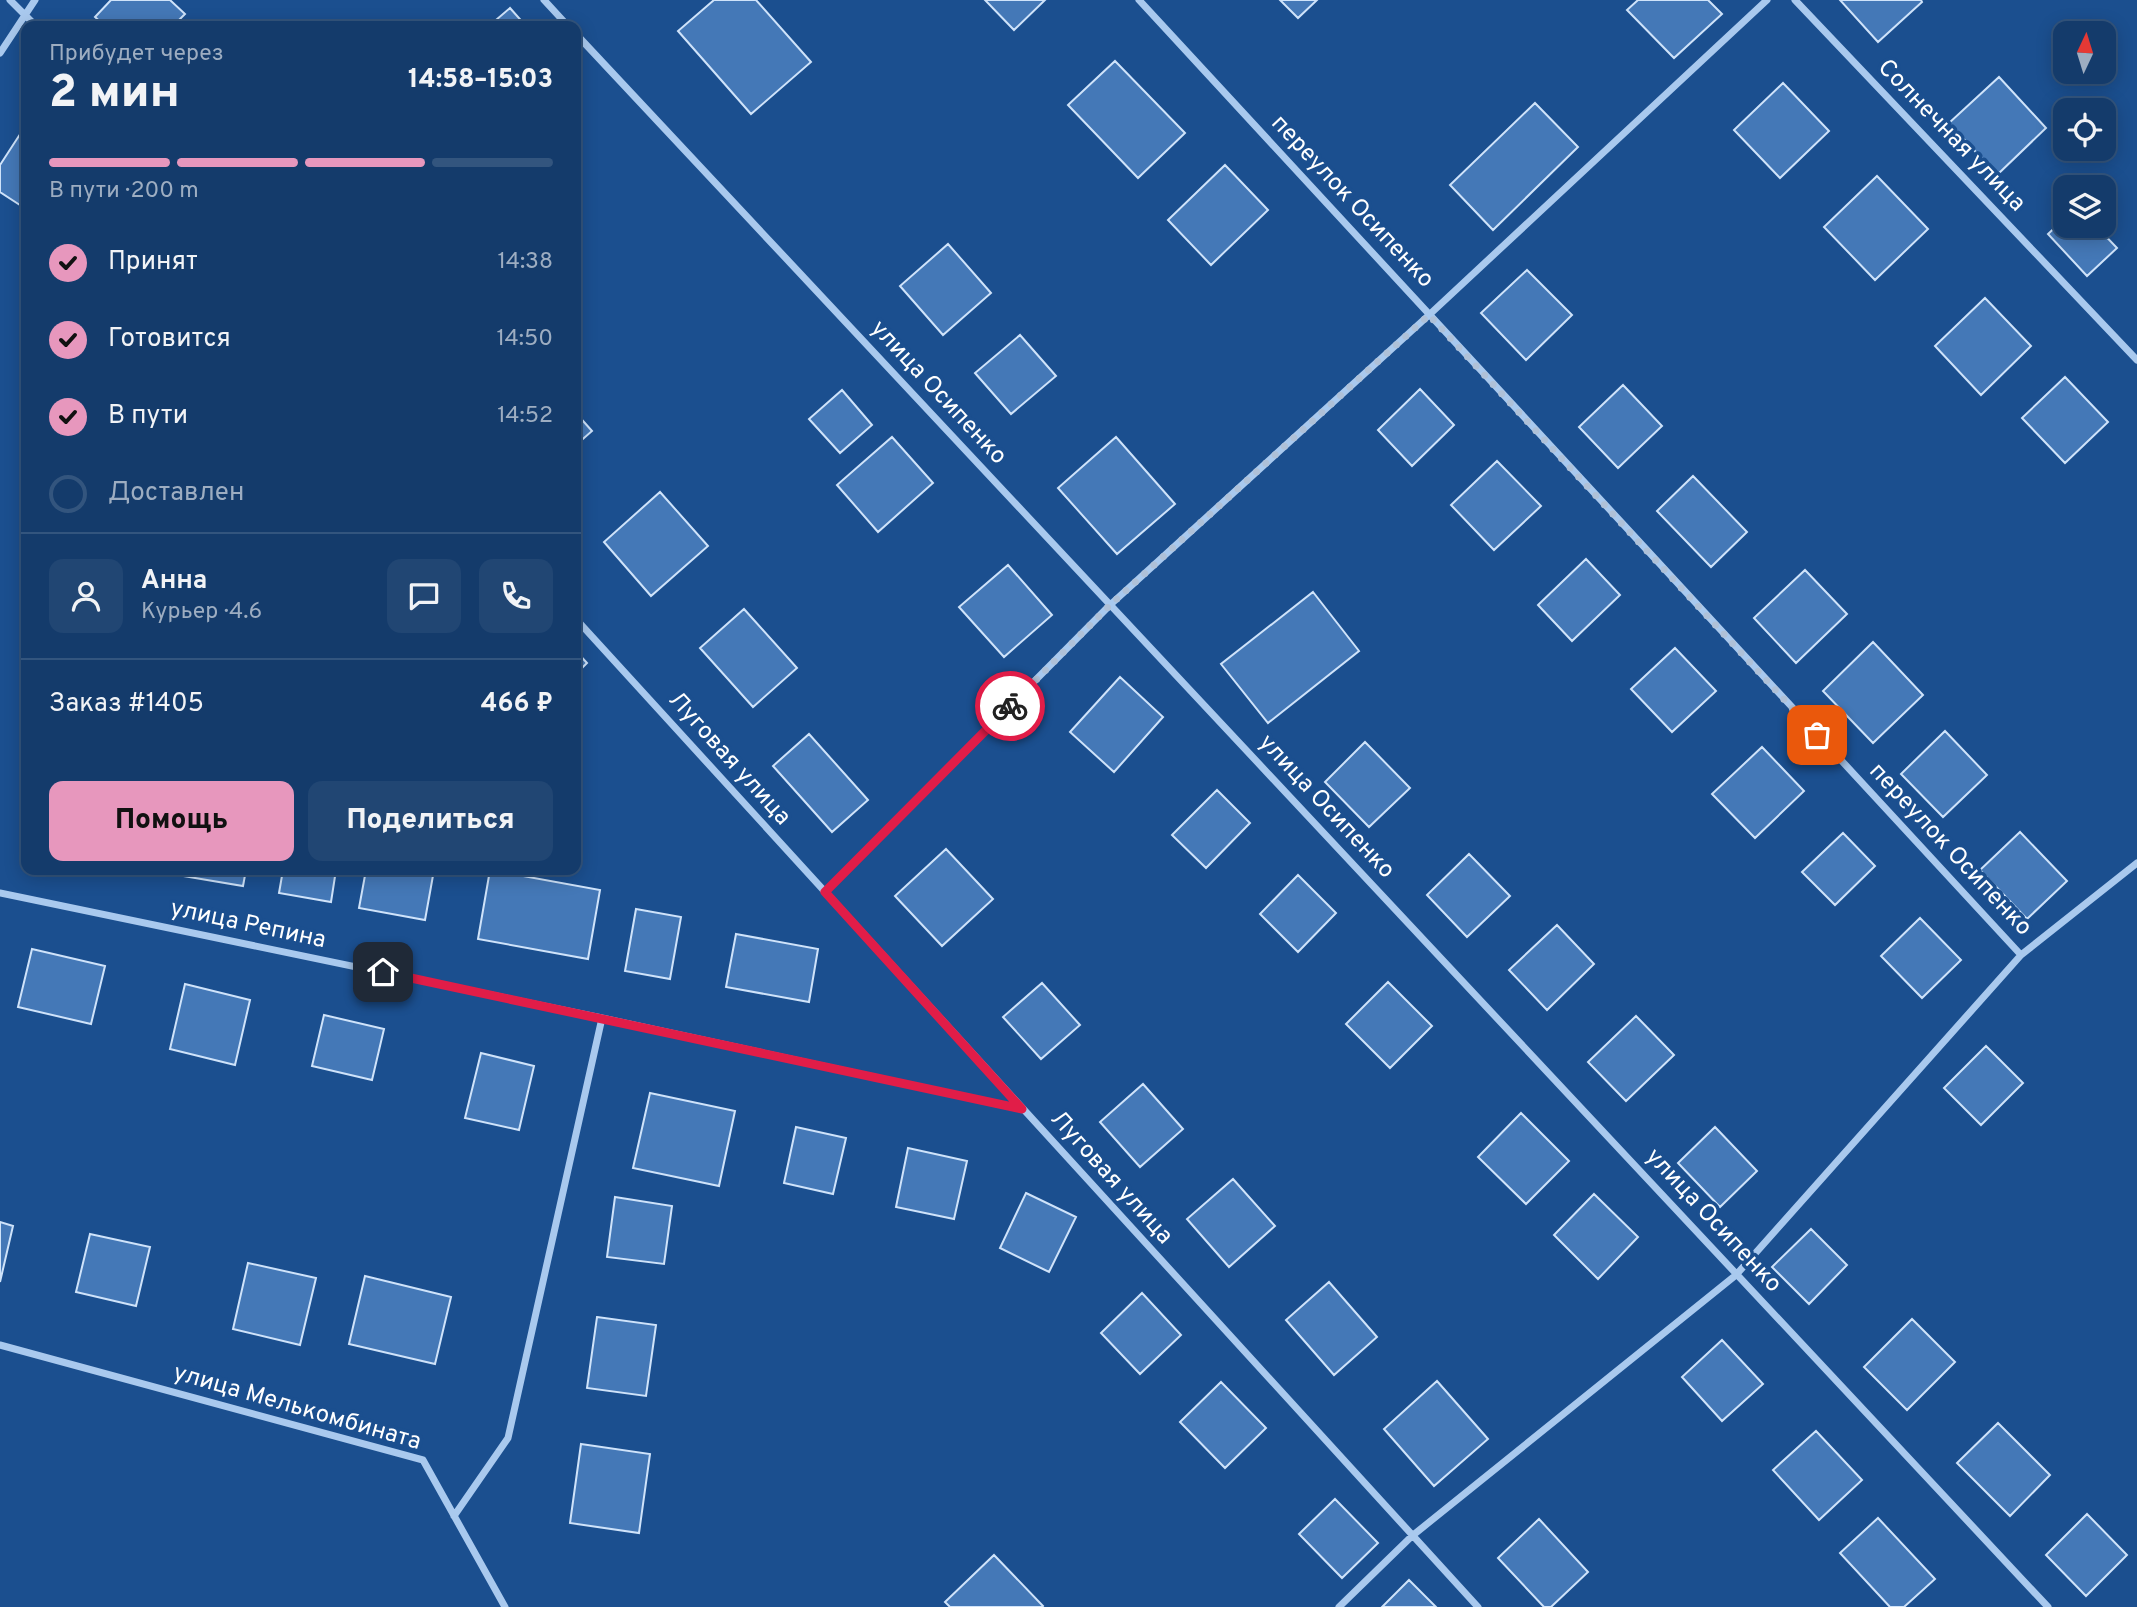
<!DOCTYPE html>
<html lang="ru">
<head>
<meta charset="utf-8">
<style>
	body { margin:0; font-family:Overpass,sans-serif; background:#214673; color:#f1f3f6; height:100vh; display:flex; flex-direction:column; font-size:26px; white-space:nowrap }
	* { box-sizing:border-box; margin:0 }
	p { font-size:23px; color:#9dadc1 }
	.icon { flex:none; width:38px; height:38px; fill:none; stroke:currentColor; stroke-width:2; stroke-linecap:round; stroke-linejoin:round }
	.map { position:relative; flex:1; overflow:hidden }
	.details { position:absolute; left:21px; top:21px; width:560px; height:854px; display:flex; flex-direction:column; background:#143b6b; border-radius:14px; box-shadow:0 4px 18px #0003,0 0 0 2px #33557e }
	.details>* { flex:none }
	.needle { width:46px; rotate:4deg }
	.buttons { position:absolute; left:2053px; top:21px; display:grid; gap:14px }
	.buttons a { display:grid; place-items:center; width:63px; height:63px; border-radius:14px; background:#143b6b; box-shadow:0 4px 18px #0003,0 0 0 2px #33557e; font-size:35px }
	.pin { position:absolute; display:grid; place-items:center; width:60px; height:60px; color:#fff; margin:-30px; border-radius:14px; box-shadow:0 4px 10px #0006 }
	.courier { position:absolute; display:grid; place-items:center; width:70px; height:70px; margin:-35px; border:5px solid #e11d48; border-radius:50%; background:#fff; color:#222; box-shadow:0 2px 9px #0007 }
	.head em { font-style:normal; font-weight:800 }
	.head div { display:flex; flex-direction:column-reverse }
	.head { display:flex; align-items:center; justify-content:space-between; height:119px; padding:0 28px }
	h1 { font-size:46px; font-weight:800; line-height:52px }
	.bar { display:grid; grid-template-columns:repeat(4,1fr); gap:10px 7px; align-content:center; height:84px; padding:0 28px }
	.bar i { height:9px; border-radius:5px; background:#33557e }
	.bar .on { background:#e797bd }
	.bar p { grid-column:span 4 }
	.line { display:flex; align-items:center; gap:18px; padding:0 28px; border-top:2px solid #33557e }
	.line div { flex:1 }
	.round { display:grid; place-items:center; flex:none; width:74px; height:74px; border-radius:14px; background:#214673 }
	ol { padding:0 28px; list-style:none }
	li { display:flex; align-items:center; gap:21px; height:77px }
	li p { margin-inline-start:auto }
	li .icon { padding:7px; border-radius:50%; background:#e797bd; color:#111; stroke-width:4 }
	li:last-child { color:#9dadc1 }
	li i { width:38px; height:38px; border:4px solid #33557e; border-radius:50% }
	.action { display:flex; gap:14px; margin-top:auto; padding:14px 28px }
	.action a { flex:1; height:80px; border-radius:14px; background:#e797bd; color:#111; font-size:28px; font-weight:800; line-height:80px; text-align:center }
	.action a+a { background:#214673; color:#f1f3f6 }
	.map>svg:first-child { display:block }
	.building { fill:#4478b7; stroke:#cfe3fa; stroke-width:2 }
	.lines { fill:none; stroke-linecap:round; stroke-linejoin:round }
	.street { stroke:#a9c9ee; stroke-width:7 }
	.done { stroke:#afc1d8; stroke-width:7; stroke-dasharray:0 12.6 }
	.route { stroke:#e11d48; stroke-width:9 }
	.labels { text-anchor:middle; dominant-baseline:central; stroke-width:7; stroke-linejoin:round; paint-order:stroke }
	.street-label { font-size:24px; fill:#fff; stroke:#1b4f8f }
</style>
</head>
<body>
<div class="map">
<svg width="2137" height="1607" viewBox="0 0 2137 1607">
	<rect width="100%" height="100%" fill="#1b4f8f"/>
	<path class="building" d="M111,0H170L185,14L173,26H105L95,17Z
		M714,0H756L811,62L751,114L678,31Z
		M985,0H1045L1014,30Z
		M1280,0H1317L1298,18Z
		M1638,0H1708L1722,14L1674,58L1627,10Z
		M1840,0H1921L1922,2L1878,42Z
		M510,8L526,26H489Z
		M1115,61L1185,133L1138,178L1068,105Z
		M1999,77L2046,128L1997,175L1949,123Z
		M1783,83L1829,131L1780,178L1734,130Z
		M1535,103L1578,147L1493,230L1450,185Z
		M26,125V209L0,192V165Z
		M1225,165L1268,210L1211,265L1168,220Z
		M1877,176L1928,229L1875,280L1824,227Z
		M2065,218V226H2096L2117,248L2087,276L2048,234Z
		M948,244L991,293L943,335L900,286Z
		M1527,270L1572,315L1526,360L1481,313Z
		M1985,298L2031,346L1981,395L1935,346Z
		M1020,335L1056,376L1011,414L975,373Z
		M2065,377L2108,422L2065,463L2022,418Z
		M1623,385L1662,426L1618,468L1579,427Z
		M1420,389L1454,425L1412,466L1378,430Z
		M842,390L872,425L840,453L809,419Z
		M576,413L592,431L576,445Z
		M892,437L933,483L878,532L837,485Z
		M1116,437L1175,504L1117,554L1058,488Z
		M1497,461L1541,506L1494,550L1451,505Z
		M1693,476L1747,532L1711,567L1657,511Z
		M660,492L708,546L651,596L604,542Z
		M1586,559L1620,595L1572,641L1538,605Z
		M1008,565L1052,615L1004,657L959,607Z
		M1805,570L1847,614L1796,663L1754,618Z
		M1313,592L1359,651L1268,723L1221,664Z
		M744,609L797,668L753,707L700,648Z
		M1873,642L1923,695L1873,743L1823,691Z
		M1675,648L1716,691L1672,732L1631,689Z
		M576,651L587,663L576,674Z
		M1120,677L1163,717L1114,772L1070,732Z
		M1945,731L1987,775L1943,817L1901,774Z
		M809,734L868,800L832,832L773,766Z
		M1365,742L1410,788L1369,827L1325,782Z
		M1762,747L1804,791L1755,838L1712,794Z
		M1217,790L1250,823L1206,868L1172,835Z
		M2020,832L2067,881L2027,919L1980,870Z
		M1843,833L1875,866L1835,905L1802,872Z
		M946,849L993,899L942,946L895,896Z
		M1469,854L1510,896L1467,937L1427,895Z
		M178,870H246L243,886L177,875Z
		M283,870H336L331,902L279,893Z
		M366,870H434L425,920L359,908Z
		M490,870L600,890L588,959L478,939Z
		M1298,875L1336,913L1298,952L1260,914Z
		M636,909L681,917L670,979L625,971Z
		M1920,918L1961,960L1922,998L1881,956Z
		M1557,925L1594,964L1547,1010L1509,970Z
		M736,934L818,949L809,1002L726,987Z
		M32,949L105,966L91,1024L18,1007Z
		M1388,982L1432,1026L1390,1068L1346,1024Z
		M1042,983L1080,1025L1041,1059L1003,1017Z
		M185,984L250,1000L235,1065L170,1049Z
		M324,1015L384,1029L372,1080L312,1066Z
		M1636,1016L1674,1055L1626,1101L1588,1062Z
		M1986,1046L2023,1083L1981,1125L1944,1088Z
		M481,1053L534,1066L519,1130L465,1118Z
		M1143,1084L1183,1129L1140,1167L1100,1122Z
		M650,1093L735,1111L719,1186L633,1168Z
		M1521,1113L1569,1161L1526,1204L1478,1157Z
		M796,1127L846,1138L833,1194L784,1183Z
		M1715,1127L1757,1171L1720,1207L1678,1163Z
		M908,1148L967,1161L954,1219L896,1207Z
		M1233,1179L1275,1226L1229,1267L1187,1219Z
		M1026,1193L1076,1217L1049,1272L1000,1248Z
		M1594,1194L1638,1237L1598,1279L1554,1235Z
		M615,1197L672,1206L664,1264L607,1257Z
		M0,1222L13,1226L0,1282Z
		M1811,1229L1847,1265L1809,1304L1772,1267Z
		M90,1234L150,1247L136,1306L76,1292Z
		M248,1263L316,1278L300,1345L233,1329Z
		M365,1276L451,1297L435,1364L349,1344Z
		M1329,1282L1377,1337L1334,1375L1286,1320Z
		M1142,1293L1181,1335L1140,1374L1101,1333Z
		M597,1317L656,1325L646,1396L587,1388Z
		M1912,1319L1955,1362L1907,1410L1864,1367Z
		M1722,1340L1763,1384L1722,1421L1682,1377Z
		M1437,1381L1488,1439L1434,1486L1384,1429Z
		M1221,1382L1266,1428L1225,1468L1180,1422Z
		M1998,1423L2050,1475L2010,1516L1957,1463Z
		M1816,1431L1862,1480L1819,1520L1773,1470Z
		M581,1444L650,1454L639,1533L570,1523Z
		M1335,1499L1378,1543L1342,1578L1299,1534Z
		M2087,1514L2127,1555L2086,1596L2046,1555Z
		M1878,1518L1935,1579L1904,1607H1890L1840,1553Z
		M1539,1519L1588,1572L1551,1607H1544L1498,1558Z
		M994,1555L1043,1606L1042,1607H950L945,1602Z
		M1409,1580L1436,1607H1382Z"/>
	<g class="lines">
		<path class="street" d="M10,0L36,26
			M544,0L568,26
			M1139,0L2021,955
			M1795,0L2137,360
			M576,34L2048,1607
			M0,53L35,0
			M576,619L1478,1607
			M825,892L1110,605L1429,315L1767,0
			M0,893L602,1018L1021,1109
			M0,1345L423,1460L505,1607
			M454,1516L508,1438L602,1018
			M1339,1607L1412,1536L1736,1275L2021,955L2137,863"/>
	</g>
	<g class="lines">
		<path class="done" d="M1010,706L1110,605L1429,315L1817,735"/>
		<path class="route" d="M383,972L1022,1109L825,892L1010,706"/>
	</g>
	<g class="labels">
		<g class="street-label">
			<text transform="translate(1951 136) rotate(46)">Солнечная улица</text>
			<text transform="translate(1352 202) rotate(47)">переулок Осипенко</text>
			<text transform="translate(938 393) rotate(47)">улица Осипенко</text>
			<text transform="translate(729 759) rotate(48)">Луговая улица</text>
			<text transform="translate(1326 807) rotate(47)">улица Осипенко</text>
			<text transform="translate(1950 850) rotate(47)">переулок Осипенко</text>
			<text transform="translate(248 925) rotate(12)">улица Репина</text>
			<text transform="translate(1111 1178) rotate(48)">Луговая улица</text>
			<text transform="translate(1713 1221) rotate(47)">улица Осипенко</text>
			<text transform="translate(297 1408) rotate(16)">улица Мелькомбината</text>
		</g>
	</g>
</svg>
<div class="buttons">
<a><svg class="needle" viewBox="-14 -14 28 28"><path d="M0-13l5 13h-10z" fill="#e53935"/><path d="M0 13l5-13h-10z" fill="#9dadc1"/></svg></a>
<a><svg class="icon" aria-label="locate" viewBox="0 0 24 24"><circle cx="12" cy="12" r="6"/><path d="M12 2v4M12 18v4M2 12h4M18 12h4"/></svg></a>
<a><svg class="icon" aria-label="layers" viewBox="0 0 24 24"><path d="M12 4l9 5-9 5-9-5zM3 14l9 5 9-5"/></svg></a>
</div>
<div class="pin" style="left:1817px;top:735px;background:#ea580c"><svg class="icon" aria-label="bag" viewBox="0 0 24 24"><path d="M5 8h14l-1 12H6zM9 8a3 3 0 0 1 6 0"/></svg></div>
<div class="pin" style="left:383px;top:972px;background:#1f2937"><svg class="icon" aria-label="home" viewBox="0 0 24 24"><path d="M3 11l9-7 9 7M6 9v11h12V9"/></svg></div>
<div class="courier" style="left:1010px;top:706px"><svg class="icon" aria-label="bike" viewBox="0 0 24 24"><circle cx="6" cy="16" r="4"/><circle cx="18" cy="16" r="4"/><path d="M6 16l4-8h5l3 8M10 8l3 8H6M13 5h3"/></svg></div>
<section class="details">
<div class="head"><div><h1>2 мин</h1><p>Прибудет через</p></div><em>14:58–15:03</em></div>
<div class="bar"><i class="on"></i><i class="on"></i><i class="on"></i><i></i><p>В пути · 200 m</p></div>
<ol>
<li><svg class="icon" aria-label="check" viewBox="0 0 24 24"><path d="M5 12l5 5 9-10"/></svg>Принят<p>14:38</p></li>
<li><svg class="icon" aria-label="check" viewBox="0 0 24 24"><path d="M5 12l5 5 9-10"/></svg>Готовится<p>14:50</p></li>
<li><svg class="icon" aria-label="check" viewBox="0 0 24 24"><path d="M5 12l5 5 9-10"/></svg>В пути<p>14:52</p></li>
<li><i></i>Доставлен</li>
</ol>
<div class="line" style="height:126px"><a class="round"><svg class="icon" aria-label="person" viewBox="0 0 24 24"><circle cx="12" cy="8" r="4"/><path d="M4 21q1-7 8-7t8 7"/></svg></a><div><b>Анна</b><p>Курьер · 4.6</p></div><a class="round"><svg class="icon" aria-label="chat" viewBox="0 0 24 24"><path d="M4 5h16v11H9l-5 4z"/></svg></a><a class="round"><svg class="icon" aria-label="phone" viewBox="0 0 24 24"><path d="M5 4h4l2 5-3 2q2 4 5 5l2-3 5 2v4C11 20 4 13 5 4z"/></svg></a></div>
<div class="line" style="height:91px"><div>Заказ #1405</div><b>466 ₽</b></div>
<div class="action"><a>Помощь</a><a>Поделиться</a></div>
</section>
</div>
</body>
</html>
